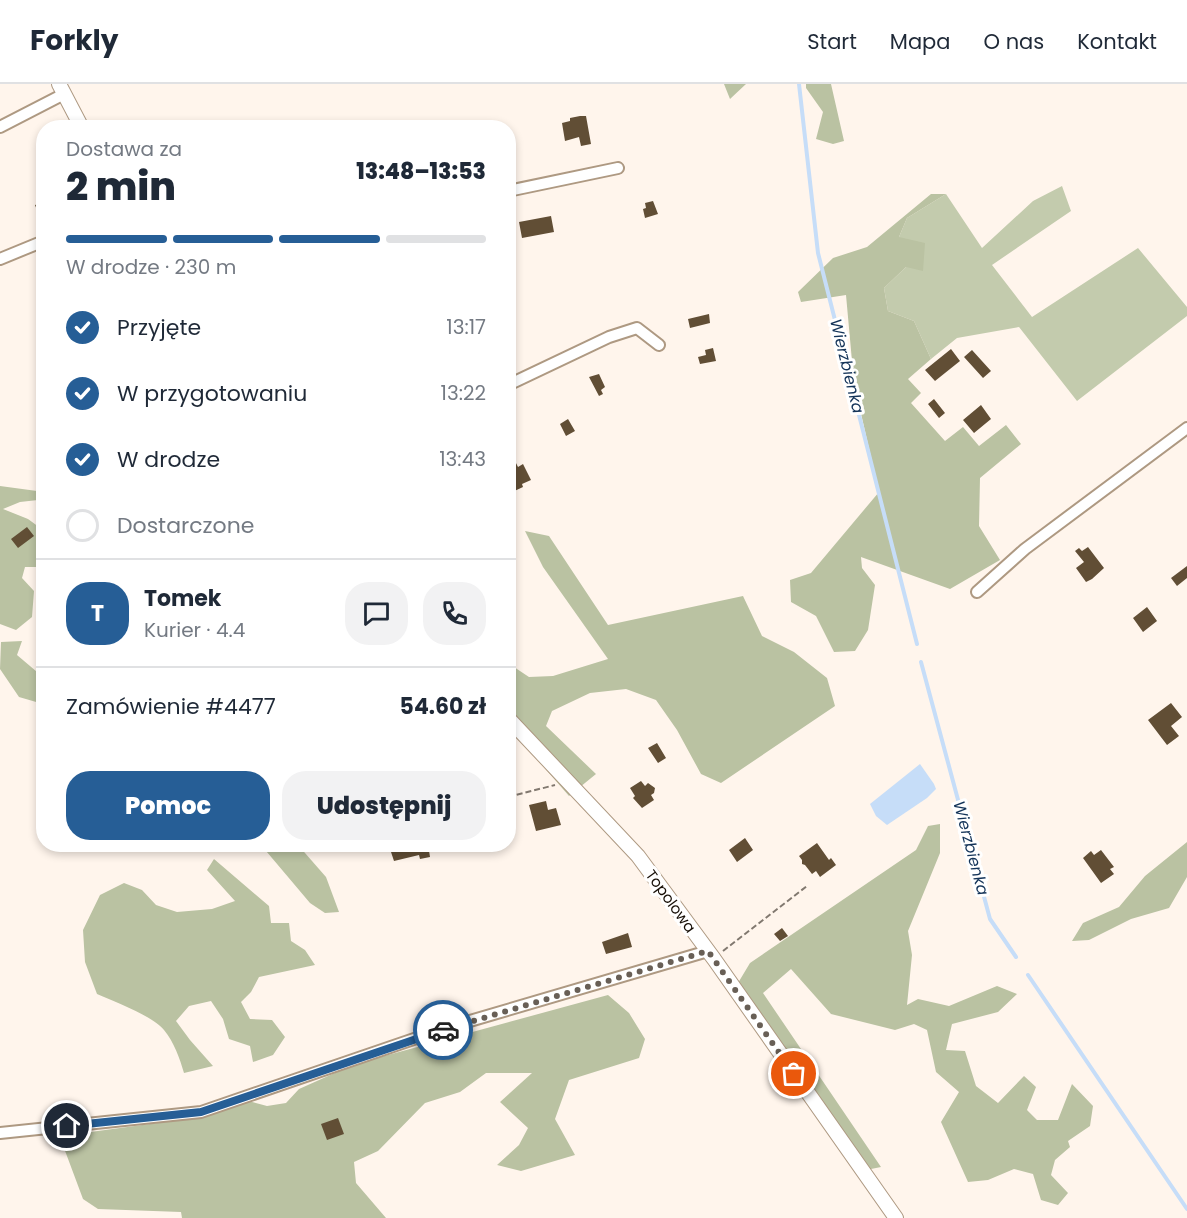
<!DOCTYPE html>
<html lang="pl">
<head>
<meta charset="utf-8">
<style>
	body { margin:0; font-family:Poppins,sans-serif; background:#f2f2f3; color:#1f2937; height:100vh; display:flex; flex-direction:column; font-size:22px; white-space:nowrap }
	* { box-sizing:border-box; margin:0 }
	p { font-size:20px; color:#747a83 }
	.icon { flex:none; width:33px; height:33px; fill:none; stroke:currentColor; stroke-width:2; stroke-linecap:round; stroke-linejoin:round }
	.map { position:relative; flex:1; overflow:hidden }
	.sheet { position:absolute; left:36px; top:36px; width:480px; height:732px; display:flex; flex-direction:column; background:#fff; border-radius:24px; box-shadow:0 3px 9px #0003 }
	.sheet>* { flex:none }
	.pin { position:absolute; display:grid; place-items:center; width:51px; height:51px; color:#fff; margin:-26px; border:3px solid #fff; border-radius:50%; box-shadow:0 2px 6px #0007 }
	.courier { position:absolute; display:grid; place-items:center; width:60px; height:60px; margin:-30px; border:4px solid #265e96; border-radius:50%; background:#fff; color:#222; box-shadow:0 2px 8px #0007 }
	.overview em { font-style:normal; font-weight:800 }
	.overview div { display:flex; flex-direction:column-reverse }
	.overview { display:flex; align-items:center; justify-content:space-between; height:102px; padding:0 30px }
	h1 { font-size:39px; font-weight:800; line-height:45px }
	.bar { display:grid; grid-template-columns:repeat(4,1fr); gap:9px 6px; align-content:center; height:72px; padding:0 30px }
	.bar i { height:8px; border-radius:4px; background:#e0e1e3 }
	.bar .current { background:#265e96 }
	.bar p { grid-column:span 4 }
	.line { display:flex; align-items:center; gap:15px; padding:0 30px; border-top:2px solid #e0e1e3 }
	.line div { flex:1 }
	.round { display:grid; place-items:center; flex:none; width:63px; height:63px; border-radius:24px; background:#f2f2f3 }
	ol { padding:0 30px; list-style:none }
	li { display:flex; align-items:center; gap:18px; height:66px }
	li p { margin-inline-start:auto }
	li .icon { padding:6px; border-radius:50%; background:#265e96; color:#fff; stroke-width:4 }
	li:last-child { color:#747a83 }
	li i { width:33px; height:33px; border:3px solid #e0e1e3; border-radius:50% }
	.action { display:flex; gap:12px; margin-top:auto; padding:12px 30px }
	.action a { flex:1; height:69px; border-radius:24px; background:#265e96; color:#fff; font-size:24px; font-weight:800; line-height:69px; text-align:center }
	.action a+a { background:#f2f2f3; color:#1f2937 }
	header { display:flex; align-items:center; gap:36px; box-sizing:border-box; height:84px; padding:0 30px; background:#fff; border-bottom:2px solid #e0e1e3 }
	header strong { font-size:28px }
	nav { display:flex; gap:33px; margin-inline-start:auto; font-size:21px }
	.map>svg:first-child { display:block }
	.green { fill:#c3cbad }
	.forest { fill:#bac2a2 }
	.water { fill:#c6ddf8 }
	.lines { fill:none; stroke-linecap:round; stroke-linejoin:round }
	.stream { stroke:#c6ddf8; stroke-width:4 }
	.building { fill:#614e35 }
	.minor-casing { stroke:#ae9982; stroke-width:14 }
	.tertiary-casing { stroke:#ae9982; stroke-width:16 }
	.path { stroke:#81786f; stroke-width:2; stroke-dasharray:6 3; stroke-linecap:butt }
	.minor { stroke:#fff; stroke-width:10 }
	.tertiary { stroke:#fff; stroke-width:14 }
	.done { stroke:#685f56; stroke-width:6; stroke-dasharray:0 10.8 }
	.route { stroke:#265e96; stroke-width:8 }
	.labels { text-anchor:middle; dominant-baseline:central; stroke-width:6; stroke-linejoin:round; paint-order:stroke }
	.street-label { font-size:15px; fill:#160e06; stroke:#fff }
	.water-label { font-size:16px; font-style:italic; fill:#133358; stroke:#fff }
</style>
</head>
<body>
<header>
<strong>Forkly</strong>
<nav><a>Start</a><a>Mapa</a><a>O nas</a><a>Kontakt</a></nav>
</header>
<div class="map">
<svg width="1187" height="1134" viewBox="0 0 1187 1134">
	<rect width="100%" height="100%" fill="#fff5ec"/>
	<path class="green" d="M1062,102L1071,127L992,181L1032,233L1138,164L1187,223V232L1077,317L1019,243L957,254L931,275L914,237L888,227L884,204L906,183L899,153L907,134L946,110L982,164L1033,117Z"/>
	<path class="forest" d="M724,0H746L730,15Z
		M806,0H831L844,57L833,60L816,55L823,28L806,4Z
		M931,110H946L907,134L899,153L925,159L923,187L906,183L884,204L888,227L914,237L931,275L908,295L921,309L911,319L945,357L963,343L979,362L1006,341L1021,360L980,394L979,442L1000,476L950,505L861,473L862,484L875,501L868,546L855,567L834,568L816,532L791,518L790,496L811,489L879,408L854,299L846,211L801,218L798,208L833,174L867,163Z
		M0,402L37,407L38,416L20,418L3,425L28,435L43,446V483H25L22,494L34,507L32,533L16,546L0,540Z
		M525,447L549,452L608,541L743,512L762,552L794,568L827,594L835,622L721,699L701,690L677,646L656,616L626,605L590,609L552,627L546,642L596,690L569,712L509,643L508,579L529,593L553,592L608,575L543,483Z
		M22,557L17,571L43,593V620L19,613L0,585L1,558Z
		M940,740V769L908,847L912,871L907,921L918,915L949,922L997,902L1017,910L998,928L952,940L946,966L965,967L976,1002L998,1019L1024,992L1036,1003L1027,1026L1037,1036H1058L1072,1000L1093,1022L1090,1042L1068,1057L1070,1063L1055,1076L1051,1091L1068,1109L1058,1121L1041,1116L1033,1090L1014,1085L988,1096L968,1098L941,1038L959,1008L936,988L927,946L914,940L895,946L831,930L791,885L763,909L881,1083L866,1086L738,899L750,879L916,766L928,742Z
		M1187,758V793L1169,824L1131,835L1089,856L1072,857L1083,839L1119,823L1145,792Z
		M261,761H298L326,793L339,828L325,829L310,819Z
		M214,775L269,822L271,839H289L291,857L305,866L315,881L259,893L251,908L241,918L250,935L272,936L285,953L273,971L253,978L250,962L229,955L223,935L211,917L189,922L176,937L190,956L213,982L184,989C180,975 174,958 164,946C153,932 115,918 97,910L85,878L83,846L100,811L124,799L142,806L156,821L177,828L212,825L235,817L207,786Z
		M608,911L629,929L645,955L639,974L569,996L555,1035L575,1071L521,1087L497,1081L519,1061L528,1044L500,1018L532,989H486L460,1008L425,1019L378,1067L354,1078L356,1099L386,1134H182L181,1128L98,1125L83,1115L61,1056L83,1049L194,1034L241,1015L267,1022L286,1019L299,1005L355,980Z"/>
	<path class="water" d="M920,680L934,700L936,705L927,714L887,741L876,732L870,720Z"/>
	<g class="lines">
		<path class="stream" d="M799,0L818,169L917,560
			M921,578L990,835L1016,873
			M1028,891L1187,1125"/>
	</g>
	<path class="building" d="M580,32H586L591,60L581,62L579,53L565,57L562,39L570,37V34Z
		M653,117L658,130L645,134L643,125L646,124L645,119Z
		M44,118V141H43L35,121Z
		M551,132L554,148L522,154L519,138Z
		M513,165L515,177L508,178V166Z
		M709,230L710,239L690,244L688,235Z
		M713,264L716,277L700,280L698,273L706,271L705,266Z
		M951,265L960,277L935,297L925,286Z
		M972,266L991,287L983,294L964,273Z
		M599,290L605,303L601,306L603,310L599,312L589,293Z
		M934,315L945,329L939,334L928,320Z
		M981,321L991,335L974,349L963,336Z
		M568,335L575,347L566,352L560,340Z
		M515,377L518,383L523,380L531,396L522,400L523,403L508,410V380Z
		M27,443L34,452L18,464L11,455Z
		M1088,463L1104,484L1092,495L1086,498L1076,484L1084,478L1075,467L1079,464L1082,467Z
		M1187,482V494L1177,502L1171,494Z
		M1147,523L1157,537L1143,548L1133,534Z
		M1171,619L1182,633L1171,642L1179,652L1167,661L1148,636Z
		M657,659L666,674L658,679L648,664Z
		M641,697L645,702L648,699L655,704L654,709L651,711L654,716L642,724L633,714L635,712L630,704Z
		M546,717L548,726L556,724L561,741L536,747L529,721Z
		M745,754L753,766L737,778L729,766Z
		M817,759L829,776L831,774L836,781L820,793L816,787L812,790L805,781L802,780V776L799,772Z
		M417,760H428L430,773L420,775L419,771L394,777L391,768Z
		M1101,766L1114,783L1110,785L1114,790L1101,799L1083,774L1091,767L1094,771Z
		M782,844L788,852L780,857L774,850Z
		M628,849L632,863L606,870L602,858Z
		M338,1034L344,1050L327,1056L321,1040Z"/>
	<g class="lines">
		<defs>
			<path id="minor" d="M0,43L64,10
				M508,107L618,84
				M0,175L44,157
				M508,301L609,253L637,244L659,261
				M977,508L1025,465L1187,344
				M0,1049L201,1028L446,944L708,867"/>
			<path id="tertiary" d="M59,0L82,44
				M508,634L638,772L714,875L896,1134"/>
		</defs>
		<use href="#minor" class="minor-casing"/>
		<use href="#tertiary" class="tertiary-casing"/>
		<path class="path" d="M508,713L555,701
			M723,867L807,802"/>
		<use href="#minor" class="minor"/>
		<use href="#tertiary" class="tertiary"/>
	</g>
	<g class="lines">
		<path class="done" d="M443,946L708,867L794,990"/>
		<path class="route" d="M67,1042L201,1028L443,946"/>
	</g>
	<g class="labels">
		<g class="street-label">
			<text transform="translate(671 817) rotate(54)">Topolowa</text>
		</g>
		<g class="water-label">
			<text transform="translate(847 282) rotate(76)">Wierzbienka</text>
			<text transform="translate(971 764) rotate(75)">Wierzbienka</text>
		</g>
	</g>
</svg>
<div class="pin" style="left:794px;top:990px;background:#ea580c"><svg class="icon" aria-label="bag" viewBox="0 0 24 24"><path d="M5 8h14l-1 12H6zM9 8a3 3 0 0 1 6 0"/></svg></div>
<div class="pin" style="left:67px;top:1042px;background:#1f2937"><svg class="icon" aria-label="home" viewBox="0 0 24 24"><path d="M3 11l9-7 9 7M6 9v11h12V9"/></svg></div>
<div class="courier" style="left:443px;top:946px"><svg class="icon" aria-label="car" viewBox="0 0 24 24"><path d="M5 17H2v-5l4-1 3-4h7l3 4 3 1v5h-3M9 17h6M6 11h13"/><circle cx="7" cy="17" r="2"/><circle cx="17" cy="17" r="2"/></svg></div>
<section class="sheet">
<div class="overview"><div><h1>2 min</h1><p>Dostawa za</p></div><em>13:48–13:53</em></div>
<div class="bar"><i class="current"></i><i class="current"></i><i class="current"></i><i></i><p>W drodze · 230 m</p></div>
<ol>
<li><svg class="icon" aria-label="check" viewBox="0 0 24 24"><path d="M5 12l5 5 9-10"/></svg>Przyjęte<p>13:17</p></li>
<li><svg class="icon" aria-label="check" viewBox="0 0 24 24"><path d="M5 12l5 5 9-10"/></svg>W przygotowaniu<p>13:22</p></li>
<li><svg class="icon" aria-label="check" viewBox="0 0 24 24"><path d="M5 12l5 5 9-10"/></svg>W drodze<p>13:43</p></li>
<li><i></i>Dostarczone</li>
</ol>
<div class="line" style="height:108px"><b class="round" style="background:#265e96;color:#fff">T</b><div><b>Tomek</b><p>Kurier · 4.4</p></div><a class="round"><svg class="icon" aria-label="chat" viewBox="0 0 24 24"><path d="M4 5h16v11H9l-5 4z"/></svg></a><a class="round"><svg class="icon" aria-label="phone" viewBox="0 0 24 24"><path d="M5 4h4l2 5-3 2q2 4 5 5l2-3 5 2v4C11 20 4 13 5 4z"/></svg></a></div>
<div class="line" style="height:78px"><div>Zamówienie #4477</div><b>54.60 zł</b></div>
<div class="action"><a>Pomoc</a><a>Udostępnij</a></div>
</section>
</div>
</body>
</html>
